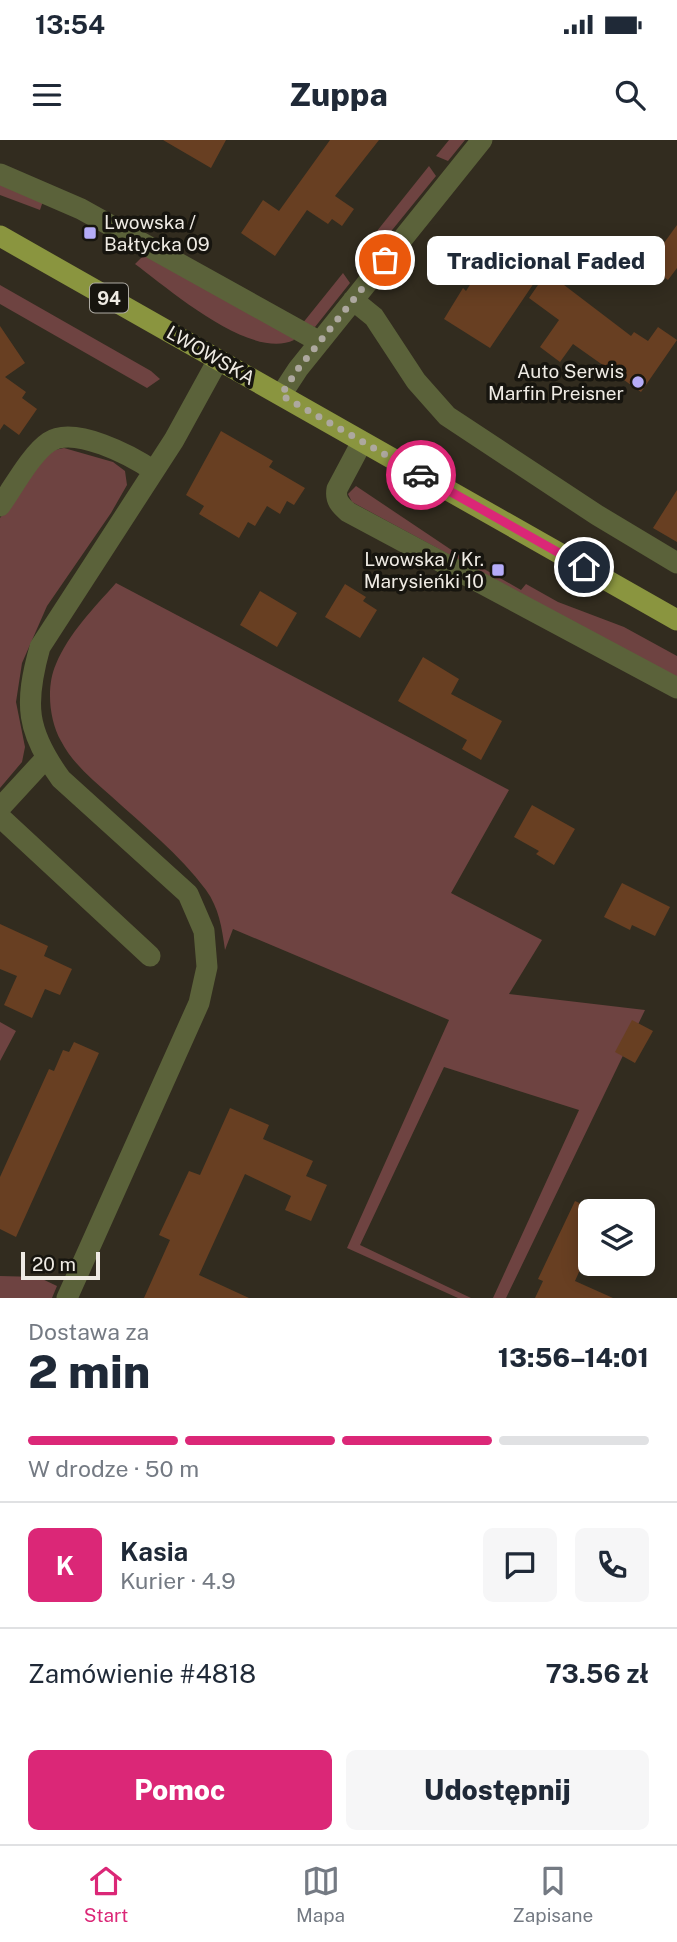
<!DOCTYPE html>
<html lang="pl">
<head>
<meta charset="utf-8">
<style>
	body { margin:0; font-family:"Public Sans",sans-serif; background:#f6f6f7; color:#1f2937; height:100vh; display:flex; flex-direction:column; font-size:26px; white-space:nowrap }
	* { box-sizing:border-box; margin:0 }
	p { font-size:23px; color:#747a83 }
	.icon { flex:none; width:38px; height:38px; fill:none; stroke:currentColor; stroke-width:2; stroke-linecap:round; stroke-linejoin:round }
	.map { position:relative; height:1158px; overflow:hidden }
	.side { display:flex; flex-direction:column; background:#fff; flex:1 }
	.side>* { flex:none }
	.controls { position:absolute; left:578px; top:1059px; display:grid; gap:14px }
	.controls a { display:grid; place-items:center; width:77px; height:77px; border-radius:10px; background:#fff; box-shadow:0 4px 18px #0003; font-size:35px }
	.scale { position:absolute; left:21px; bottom:18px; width:79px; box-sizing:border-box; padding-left:7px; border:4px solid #efebe4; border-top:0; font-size:19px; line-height:24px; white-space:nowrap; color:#efebe4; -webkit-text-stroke:5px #17150f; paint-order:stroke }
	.pin { position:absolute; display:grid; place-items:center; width:60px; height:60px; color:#fff; margin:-30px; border:4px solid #fff; border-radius:50%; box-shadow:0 2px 7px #0007 }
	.courier { position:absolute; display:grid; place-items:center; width:70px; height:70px; margin:-35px; border:5px solid #db2777; border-radius:50%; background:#fff; color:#222; box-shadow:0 2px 9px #0007 }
	.bubble { position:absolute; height:49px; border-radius:10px; background:#fff; box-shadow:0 4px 18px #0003; font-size:23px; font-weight:800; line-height:49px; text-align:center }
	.overview em { font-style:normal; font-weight:800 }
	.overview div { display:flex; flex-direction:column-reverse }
	.overview { display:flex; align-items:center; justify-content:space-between; height:119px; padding:0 28px }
	h1 { font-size:46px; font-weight:800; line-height:52px }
	.bar { display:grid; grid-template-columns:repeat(4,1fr); gap:10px 7px; align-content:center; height:84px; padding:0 28px }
	.bar i { height:9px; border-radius:5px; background:#e0e1e3 }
	.bar .on { background:#db2777 }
	.bar p { grid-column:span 4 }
	.line { display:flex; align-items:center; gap:18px; padding:0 28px; border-top:2px solid #e0e1e3 }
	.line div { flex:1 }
	.round { display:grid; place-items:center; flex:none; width:74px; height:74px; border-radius:10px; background:#f6f6f7 }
	.button { display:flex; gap:14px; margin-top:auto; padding:14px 28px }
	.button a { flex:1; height:80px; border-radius:10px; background:#db2777; color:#fff; font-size:28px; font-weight:800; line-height:80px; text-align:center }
	.button a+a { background:#f6f6f7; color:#1f2937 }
	.status { display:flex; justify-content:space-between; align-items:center; height:49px; padding:0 35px; background:#fff; direction:ltr }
	.status svg { height:19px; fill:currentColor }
	header { display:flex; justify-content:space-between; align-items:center; height:91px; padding:0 28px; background:#fff; font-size:32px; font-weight:800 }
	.dock { display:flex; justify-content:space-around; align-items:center; height:98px; border-top:2px solid #e0e1e3; background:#fff; font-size:19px; color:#747a83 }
	.dock a { display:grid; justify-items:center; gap:4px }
	.dock .on { color:#db2777 }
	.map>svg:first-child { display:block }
	.green { fill:#6e4341 }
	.building { fill:#683f22 }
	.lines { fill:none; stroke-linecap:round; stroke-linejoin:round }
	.minor { stroke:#5b623a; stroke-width:21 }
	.major { stroke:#8a953f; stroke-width:21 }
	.done { stroke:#ada89f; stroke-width:7; stroke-dasharray:0 12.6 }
	.route { stroke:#db2777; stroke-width:9 }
	.poi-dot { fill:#b5acf8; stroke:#17150f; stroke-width:2.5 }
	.labels { text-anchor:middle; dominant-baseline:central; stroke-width:7; stroke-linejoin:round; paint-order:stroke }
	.shield { fill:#17150f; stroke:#aeaba4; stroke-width:2 }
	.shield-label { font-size:18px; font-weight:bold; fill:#efebe4 }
	.poi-label { font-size:19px; fill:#efebe4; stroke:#17150f; text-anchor:end }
	.street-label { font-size:19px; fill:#efebe4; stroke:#17150f }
</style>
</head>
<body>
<div class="status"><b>13:54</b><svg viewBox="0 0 49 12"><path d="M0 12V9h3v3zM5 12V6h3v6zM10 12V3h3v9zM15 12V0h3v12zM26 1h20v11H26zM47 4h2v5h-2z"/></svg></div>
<header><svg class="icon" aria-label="menu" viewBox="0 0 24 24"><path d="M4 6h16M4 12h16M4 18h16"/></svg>Zuppa<svg class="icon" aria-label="search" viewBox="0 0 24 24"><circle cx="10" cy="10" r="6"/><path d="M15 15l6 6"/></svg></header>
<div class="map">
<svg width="677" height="1158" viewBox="0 0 677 1158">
	<rect width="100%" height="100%" fill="#322c1f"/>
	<path class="green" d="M449,0H465L448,21L436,16Z
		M429,26L436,36L367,121L357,116Z
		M0,41L44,58L40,70L0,55Z
		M147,112L292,195L294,200C251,221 169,149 135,124Z
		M343,133L350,143L315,187L302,184Z
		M0,145L151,231L160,239L147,248L0,164Z
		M64,308L113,322L125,331L127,345L111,373L47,466L22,523L16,562L25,607L22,622L0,648V378L50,311Z
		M356,346L456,413L521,450L526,444L558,462L624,487L677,516V538L352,362L348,354Z
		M116,443L509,650L451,753L542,800L509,854L645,870L506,1158H493L579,970L444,927L360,1105L471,1158H458L347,1108L449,880L233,789L225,810C222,788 219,768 206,750C179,714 144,686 111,656C92,639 73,624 61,601C49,580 46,546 56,524C69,493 94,468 116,443Z
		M0,882L16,891L0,921Z
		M0,1136L38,1137L57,1146L52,1158H0Z"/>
	<path class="building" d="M163,0H226L211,28Z
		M330,0H379L335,56L354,69L342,86L332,79L328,84L307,70L275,116L241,93L263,60L279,71Z
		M677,85V128L668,140L648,125Z
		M491,112L536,140L490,208L444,179L463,148L466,151Z
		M547,132L631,196L634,192L648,201L658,187L677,200L641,252L573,204L560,222L540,207L559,180L529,158Z
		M0,186L25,223L5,237L26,252L22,258L37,269L19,295L4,284L0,290Z
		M221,291L273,321L269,327L305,348L294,365L287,361L280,374L267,366L255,386L248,382L239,398L199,374L204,366L186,355Z
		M677,350V402L653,388Z
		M345,444L366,457L363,461L377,470L360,498L325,477Z
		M260,451L297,473L277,507L240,485Z
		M423,517L459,539L451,554L502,581L481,620L462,609L467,600L398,561Z
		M532,665L575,689L554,725L536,714L539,711L514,697Z
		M622,743L670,767L655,796L632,785L630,790L604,777Z
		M0,784L48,806L44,816L72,829L60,855L45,849L32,878L4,865L17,836L0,829Z
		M632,880L653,891L635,923L615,912Z
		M74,902L99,913L16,1097L0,1089V1037L49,929L54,931L63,910L69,912Z
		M230,968L269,985L263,999L313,1021L306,1036L327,1045L311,1081L285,1070L291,1056L245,1034L199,1135L249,1158H144L170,1100L159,1095L189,1031L200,1035Z
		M575,1061L595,1070L590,1071V1084L581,1104L590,1107L575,1141L613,1158H535L543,1141L538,1139Z"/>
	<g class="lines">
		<path class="minor" d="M0,34L81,69L320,202
			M353,160L374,177L416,241L447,276L597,375L677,423
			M281,255L298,229L482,0
			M362,302L337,349C335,360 340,365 348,372L677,548
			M0,366C13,348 31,314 49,302C74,285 132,316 154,331
			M0,668L46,618
			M0,677L150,816
			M67,1158L199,863L207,827L204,791L188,754L61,639C26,591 24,564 40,507L174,300L218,220"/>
		<path class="major" d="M0,96L677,480"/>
	</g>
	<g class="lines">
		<path class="done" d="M385,120L298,229L281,255L421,335"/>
		<path class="route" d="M421,335L584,427"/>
	</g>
	<g class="poi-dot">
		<rect x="83" y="86" width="14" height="14" rx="3.5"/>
		<circle cx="638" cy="242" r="7"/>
		<rect x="491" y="423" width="14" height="14" rx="3.5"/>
	</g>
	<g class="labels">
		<rect class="shield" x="90" y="143.5" width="38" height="29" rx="5"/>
		<g class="shield-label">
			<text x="109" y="158">94</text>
		</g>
		<g class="poi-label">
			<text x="104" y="82" text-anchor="start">Lwowska /<tspan x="104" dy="22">Bałtycka 09</tspan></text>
			<text x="624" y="231">Auto Serwis<tspan x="624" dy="22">Marfin Preisner</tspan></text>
			<text x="484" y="419">Lwowska / Kr.<tspan x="484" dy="22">Marysieńki 10</tspan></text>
		</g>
		<g class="street-label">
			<text transform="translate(211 215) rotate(30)">LWOWSKA</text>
		</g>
	</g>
</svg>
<div class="controls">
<a><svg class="icon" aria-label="layers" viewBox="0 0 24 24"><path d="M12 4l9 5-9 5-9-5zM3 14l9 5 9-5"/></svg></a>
</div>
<div class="scale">20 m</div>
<div class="pin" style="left:385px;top:120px;background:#ea580c"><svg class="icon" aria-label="bag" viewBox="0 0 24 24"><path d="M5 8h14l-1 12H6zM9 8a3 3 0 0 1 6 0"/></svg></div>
<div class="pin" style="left:584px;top:427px;background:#1f2937"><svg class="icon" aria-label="home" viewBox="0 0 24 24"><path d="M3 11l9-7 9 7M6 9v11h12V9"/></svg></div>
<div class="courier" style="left:421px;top:335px"><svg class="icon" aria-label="car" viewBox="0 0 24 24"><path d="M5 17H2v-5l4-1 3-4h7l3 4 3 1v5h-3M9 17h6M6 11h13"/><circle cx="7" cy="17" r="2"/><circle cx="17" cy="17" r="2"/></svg></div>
<div class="bubble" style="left:427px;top:96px;width:238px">Tradicional Faded</div>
</div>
<section class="side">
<div class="overview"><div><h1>2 min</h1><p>Dostawa za</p></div><em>13:56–14:01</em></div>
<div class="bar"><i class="on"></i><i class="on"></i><i class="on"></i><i></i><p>W drodze · 50 m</p></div>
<div class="line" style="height:126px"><b class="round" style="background:#db2777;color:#fff">K</b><div><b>Kasia</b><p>Kurier · 4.9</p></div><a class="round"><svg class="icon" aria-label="chat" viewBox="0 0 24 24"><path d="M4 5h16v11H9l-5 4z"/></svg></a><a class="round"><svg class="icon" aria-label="phone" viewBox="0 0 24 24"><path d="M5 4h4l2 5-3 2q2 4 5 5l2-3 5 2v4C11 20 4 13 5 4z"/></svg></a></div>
<div class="line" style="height:91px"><div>Zamówienie #4818</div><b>73.56 zł</b></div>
<div class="button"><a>Pomoc</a><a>Udostępnij</a></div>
</section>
<nav class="dock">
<a class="on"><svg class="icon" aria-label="home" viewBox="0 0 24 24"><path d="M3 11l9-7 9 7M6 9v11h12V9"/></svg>Start</a>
<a><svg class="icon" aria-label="map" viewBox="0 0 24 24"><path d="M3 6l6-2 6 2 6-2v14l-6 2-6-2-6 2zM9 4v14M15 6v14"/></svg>Mapa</a>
<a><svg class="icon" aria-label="saved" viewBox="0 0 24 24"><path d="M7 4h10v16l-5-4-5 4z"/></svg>Zapisane</a>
</nav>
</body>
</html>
